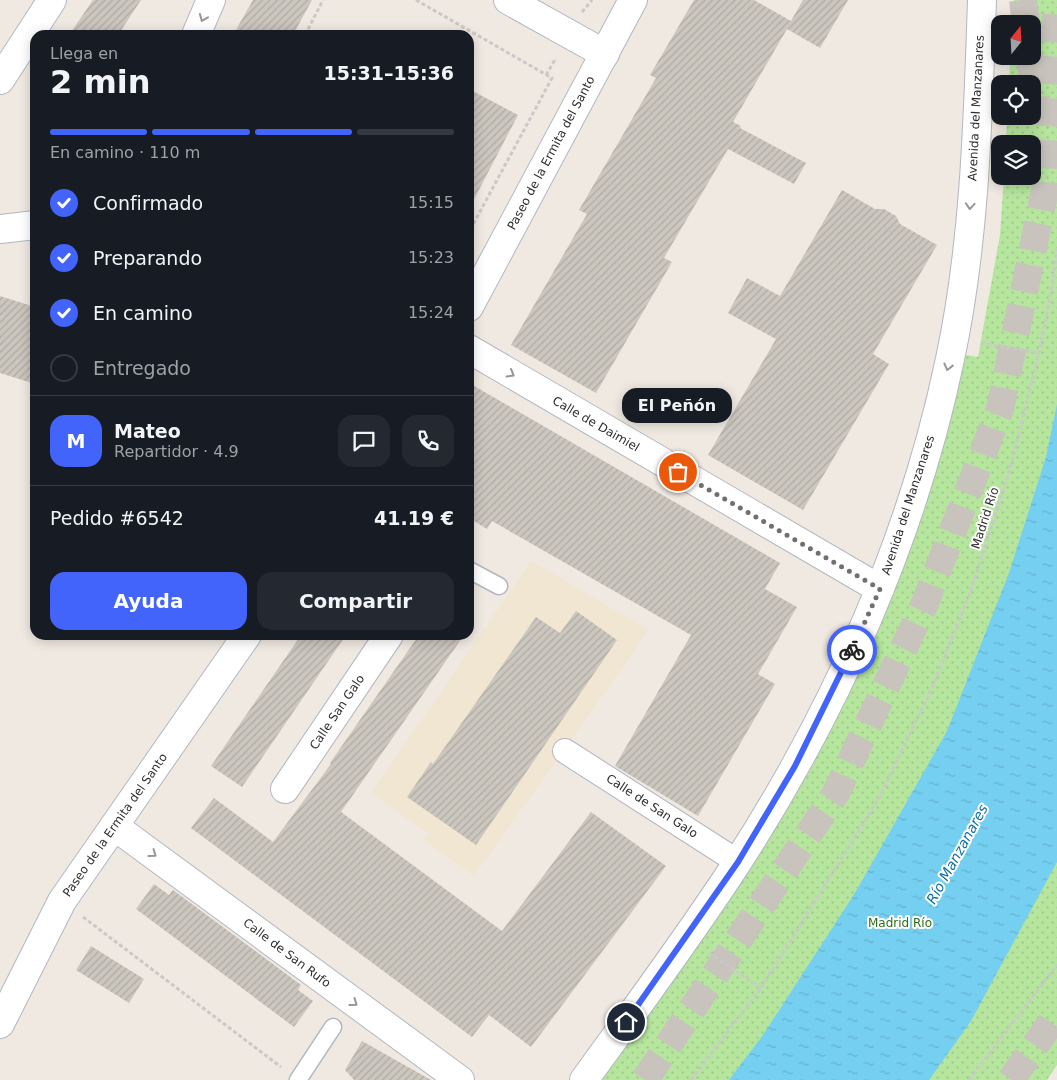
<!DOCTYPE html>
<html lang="es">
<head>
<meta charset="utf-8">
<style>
	body { margin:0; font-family:"DejaVu Sans",sans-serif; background:#242831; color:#f1f3f6; height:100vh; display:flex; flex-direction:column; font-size:19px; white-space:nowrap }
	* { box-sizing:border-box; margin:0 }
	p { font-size:16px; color:#9ea1a6 }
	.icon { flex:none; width:28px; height:28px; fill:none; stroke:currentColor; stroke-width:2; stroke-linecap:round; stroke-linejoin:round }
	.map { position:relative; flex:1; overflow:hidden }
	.details { position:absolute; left:30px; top:30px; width:444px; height:610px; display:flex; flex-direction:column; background:#171b24; border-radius:15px; box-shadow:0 2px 12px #0003 }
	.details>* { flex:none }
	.needle { width:32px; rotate:18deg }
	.buttons { position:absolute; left:991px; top:15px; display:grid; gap:10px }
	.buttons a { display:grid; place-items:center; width:50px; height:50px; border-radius:10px; background:#171b24; box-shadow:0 2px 12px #0003; font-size:25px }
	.pin { position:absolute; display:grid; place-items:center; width:42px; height:42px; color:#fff; margin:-21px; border:2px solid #fff; border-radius:50%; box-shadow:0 1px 5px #0007 }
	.courier { position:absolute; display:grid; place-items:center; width:50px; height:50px; margin:-25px; border:4px solid #4264fb; border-radius:50%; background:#fff; color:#222; box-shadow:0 1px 6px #0007 }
	.bubble { position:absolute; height:35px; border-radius:15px; background:#171b24; box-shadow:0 2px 12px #0003; font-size:16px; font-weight:700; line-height:35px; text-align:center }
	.overview em { font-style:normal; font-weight:700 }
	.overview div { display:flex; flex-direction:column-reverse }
	.overview { display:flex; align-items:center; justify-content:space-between; height:85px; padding:0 20px }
	h1 { font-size:32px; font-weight:700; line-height:38px }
	.bar { display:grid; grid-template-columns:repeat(4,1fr); gap:8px 5px; align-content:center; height:60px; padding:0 20px }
	.bar i { height:6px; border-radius:4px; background:#363941 }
	.bar .current { background:#4264fb }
	.bar p { grid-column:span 4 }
	.line { display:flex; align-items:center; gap:12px; padding:0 20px; border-top:1px solid #363941 }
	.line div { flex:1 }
	.round { display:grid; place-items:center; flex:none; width:52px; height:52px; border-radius:15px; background:#242831 }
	ol { padding:0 20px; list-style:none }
	li { display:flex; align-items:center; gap:15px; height:55px }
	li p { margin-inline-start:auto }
	li .icon { padding:5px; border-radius:50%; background:#4264fb; color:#fff; stroke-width:4 }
	li:last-child { color:#9ea1a6 }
	li i { width:28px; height:28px; border:2px solid #363941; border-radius:50% }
	.cta { display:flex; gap:10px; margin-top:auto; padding:10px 20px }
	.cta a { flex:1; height:58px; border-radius:15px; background:#4264fb; color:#fff; font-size:20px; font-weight:700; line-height:58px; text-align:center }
	.cta a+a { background:#242831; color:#f1f3f6 }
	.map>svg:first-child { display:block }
	.education { fill:#f0e6d1 }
	.park { fill:url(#park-dots) }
	.water { fill:url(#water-ripples) }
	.building { fill:url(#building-hatch) }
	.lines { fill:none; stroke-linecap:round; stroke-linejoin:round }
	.motorway-tunnel { stroke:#c8c4bd; stroke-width:28; stroke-dasharray:28 14; stroke-linecap:butt }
	.service-casing { stroke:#b4b7c1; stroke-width:19 }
	.pedestrian-casing { stroke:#b4b7c1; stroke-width:26 }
	.minor-casing { stroke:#b4b7c1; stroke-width:30 }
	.tertiary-casing { stroke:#b4b7c1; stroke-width:30 }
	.path { stroke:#c9c9c9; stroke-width:3; stroke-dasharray:4 2.5; stroke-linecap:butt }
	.service { stroke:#fff; stroke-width:16 }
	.pedestrian { stroke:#fff; stroke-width:24 }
	.minor { stroke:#fff; stroke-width:28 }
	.tertiary { stroke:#fff; stroke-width:28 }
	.oneway { stroke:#969696 }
	.done { stroke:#726f6d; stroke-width:5; stroke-dasharray:0 9 }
	.route { stroke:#4264fb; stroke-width:6 }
	.labels { text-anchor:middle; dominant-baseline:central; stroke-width:4; stroke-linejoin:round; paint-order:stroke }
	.street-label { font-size:12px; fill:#2e2e2e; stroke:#fff }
	.park-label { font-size:12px; fill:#2c6e1b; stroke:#fff }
	.water-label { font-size:14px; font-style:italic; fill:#0d6fa3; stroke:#fff }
</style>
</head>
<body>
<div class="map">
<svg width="1057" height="1080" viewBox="0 0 1057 1080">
	<defs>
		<pattern id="park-dots" width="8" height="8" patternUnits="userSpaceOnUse" patternTransform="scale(1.25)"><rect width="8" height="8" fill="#b6e59e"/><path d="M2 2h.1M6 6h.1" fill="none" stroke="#9dc588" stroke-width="1.8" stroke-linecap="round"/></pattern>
		<pattern id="water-ripples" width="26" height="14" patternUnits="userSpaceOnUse" patternTransform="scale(1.25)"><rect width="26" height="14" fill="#75cff0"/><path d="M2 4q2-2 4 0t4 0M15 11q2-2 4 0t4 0" fill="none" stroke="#66b2ce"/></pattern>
		<pattern id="building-hatch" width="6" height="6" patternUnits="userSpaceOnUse" patternTransform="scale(1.25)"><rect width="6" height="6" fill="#cbc7bf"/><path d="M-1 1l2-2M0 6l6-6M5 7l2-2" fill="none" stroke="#afaba4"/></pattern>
	</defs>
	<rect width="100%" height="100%" fill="#efe9e1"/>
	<path class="education" d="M531,561L649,630L474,876L424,840L429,834L371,793Z"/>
	<path class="park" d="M1014,0H1057V1065L1047,1080H597L890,595L940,459L966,355L978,357L1000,235L1004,176H1032V144H1006L1007,116H1032V84H1009L1010,56H1032V24H1012Z"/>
	<path class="water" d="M1057,404V862L971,1021L929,1080H729L763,1035L855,893L947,731L1009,573L1046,457Z"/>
	<path class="building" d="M93,0H141L118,35H69Z
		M253,0H312L293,35H233Z
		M694,0H754L791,21L803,0H848L820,48L787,29L733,122L741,126L740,128L806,163L794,184L728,149L664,258L672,262L596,393L511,345L587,214L579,210L656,78L650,75Z
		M469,89L518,115L469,209Z
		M842,190L875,209H884L896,216L900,224L937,245L873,354L889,364L803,510L708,455L776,339L728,313L747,278L780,296Z
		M0,296L35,307V384L0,373Z
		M469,383L780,563L765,589L797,607L758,674L775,684L698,816L615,766L691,635L492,521L487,529L469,518Z
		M576,611L617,640L476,845L407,797L431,762L433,764L536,617L560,633Z
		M301,635H346L242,787L211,766Z
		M419,635H464L341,812L502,931L591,812L666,866L531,1047L489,1015L472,1037L191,828L214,798L273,842L331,764L330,763Z
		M154,884L169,895L173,890L301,985L298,990L313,1001L294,1027L136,909Z
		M91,946L144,979L129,1003L76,970Z
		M362,1041L431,1080H354L345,1070Z"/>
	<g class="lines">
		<path class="motorway-tunnel" d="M1023,0L1026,24
			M1030,56L1038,117
			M645,1080L836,793L925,603L1000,409L1046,185L1057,8
			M1011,1080L1057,1014"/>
		<defs>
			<path id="service" d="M469,570L499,586
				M298,1080L333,1027"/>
			<path id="pedestrian" d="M565,751L738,862"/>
			<path id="minor" d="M508,0L605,54
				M196,35L211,0
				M0,80L52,0
				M469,349L880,589
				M285,789L389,635
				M114,826L460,1080
				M584,1080C636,1008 689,937 737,863C836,710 913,537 950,359C975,243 978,118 982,0"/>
			<path id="tertiary" d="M0,229L35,225
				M469,307L633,0
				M0,1024L62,901L247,635"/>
		</defs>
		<use href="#service" class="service-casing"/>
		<use href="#pedestrian" class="pedestrian-casing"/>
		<use href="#minor" class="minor-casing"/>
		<use href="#tertiary" class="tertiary-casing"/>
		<path class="path" d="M416,0L552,78L469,232
			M582,12L592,0
			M305,35L323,0
			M546,75L556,58
			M981,343L1039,353
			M83,917L281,1067
			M709,953L761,988
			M691,1080L761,988L878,800L932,688L970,593L1009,473L1039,353L1051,292L1057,249
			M969,1080L1057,965"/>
		<use href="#service" class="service"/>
		<use href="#pedestrian" class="pedestrian"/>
		<use href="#minor" class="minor"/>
		<use href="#tertiary" class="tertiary"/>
	</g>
	<defs><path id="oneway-chevron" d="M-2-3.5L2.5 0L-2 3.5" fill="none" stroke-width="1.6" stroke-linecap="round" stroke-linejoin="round" transform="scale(1.25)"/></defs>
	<g class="oneway">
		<use href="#oneway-chevron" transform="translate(203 18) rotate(112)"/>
		<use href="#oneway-chevron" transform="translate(970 206) rotate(94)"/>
		<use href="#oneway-chevron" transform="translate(948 367) rotate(104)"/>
		<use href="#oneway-chevron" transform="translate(511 374) rotate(30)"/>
		<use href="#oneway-chevron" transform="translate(153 854) rotate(36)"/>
		<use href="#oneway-chevron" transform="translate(354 1003) rotate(36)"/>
	</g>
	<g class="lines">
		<path class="done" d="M678,472L880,589L852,650"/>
		<path class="route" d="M626,1022L738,862L795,766L852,650"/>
	</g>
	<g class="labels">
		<g class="street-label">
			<text transform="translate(976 108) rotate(-87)">Avenida del Manzanares</text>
			<text transform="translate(551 153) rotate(-62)">Paseo de la Ermita del Santo</text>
			<text transform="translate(596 424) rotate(30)">Calle de Daimiel</text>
			<text transform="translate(908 505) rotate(-72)">Avenida del Manzanares</text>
			<text transform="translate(985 518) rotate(-72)">Madrid Río</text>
			<text transform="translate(337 712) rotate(-56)">Calle San Galo</text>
			<text transform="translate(652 806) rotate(33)">Calle de San Galo</text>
			<text transform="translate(115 825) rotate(-55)">Paseo de la Ermita del Santo</text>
			<text transform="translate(287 953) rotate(37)">Calle de San Rufo</text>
		</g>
		<g class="park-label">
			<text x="900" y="923">Madrid Río</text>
		</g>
		<g class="water-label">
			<text transform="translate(957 854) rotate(-61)">Río Manzanares</text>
		</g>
	</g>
</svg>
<div class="buttons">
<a><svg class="needle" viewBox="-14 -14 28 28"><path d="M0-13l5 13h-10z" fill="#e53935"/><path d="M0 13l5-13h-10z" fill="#9ea1a6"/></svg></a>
<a><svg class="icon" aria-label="locate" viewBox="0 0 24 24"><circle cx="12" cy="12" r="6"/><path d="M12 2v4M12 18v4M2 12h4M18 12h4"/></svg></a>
<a><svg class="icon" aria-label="layers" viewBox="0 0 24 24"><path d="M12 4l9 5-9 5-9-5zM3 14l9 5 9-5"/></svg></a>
</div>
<div class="pin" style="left:678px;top:472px;background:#ea580c"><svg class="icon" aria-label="bag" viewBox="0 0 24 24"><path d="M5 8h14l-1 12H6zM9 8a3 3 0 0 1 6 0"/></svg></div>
<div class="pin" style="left:626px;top:1022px;background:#1f2937"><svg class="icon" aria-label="home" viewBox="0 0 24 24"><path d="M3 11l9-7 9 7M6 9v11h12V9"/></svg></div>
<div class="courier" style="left:852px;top:650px"><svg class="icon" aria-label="bike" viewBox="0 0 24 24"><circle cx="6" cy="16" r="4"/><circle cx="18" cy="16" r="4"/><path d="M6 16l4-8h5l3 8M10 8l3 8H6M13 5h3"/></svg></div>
<div class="bubble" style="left:622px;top:388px;width:110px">El Peñón</div>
<section class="details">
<div class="overview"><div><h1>2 min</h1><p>Llega en</p></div><em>15:31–15:36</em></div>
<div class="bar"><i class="current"></i><i class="current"></i><i class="current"></i><i></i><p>En camino · 110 m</p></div>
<ol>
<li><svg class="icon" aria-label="check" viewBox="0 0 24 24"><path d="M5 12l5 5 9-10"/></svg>Confirmado<p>15:15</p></li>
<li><svg class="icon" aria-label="check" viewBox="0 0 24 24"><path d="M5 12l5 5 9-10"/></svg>Preparando<p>15:23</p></li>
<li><svg class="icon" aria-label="check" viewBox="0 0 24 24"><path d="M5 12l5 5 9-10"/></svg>En camino<p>15:24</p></li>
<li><i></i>Entregado</li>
</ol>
<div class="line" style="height:90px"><b class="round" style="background:#4264fb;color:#fff">M</b><div><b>Mateo</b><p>Repartidor · 4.9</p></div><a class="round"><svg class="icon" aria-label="chat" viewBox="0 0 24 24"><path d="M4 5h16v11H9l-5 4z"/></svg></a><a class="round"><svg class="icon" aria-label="phone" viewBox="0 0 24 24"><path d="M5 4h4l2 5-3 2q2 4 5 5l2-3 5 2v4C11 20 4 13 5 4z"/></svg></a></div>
<div class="line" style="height:65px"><div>Pedido #6542</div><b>41.19 €</b></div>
<div class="cta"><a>Ayuda</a><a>Compartir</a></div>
</section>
</div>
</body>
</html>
